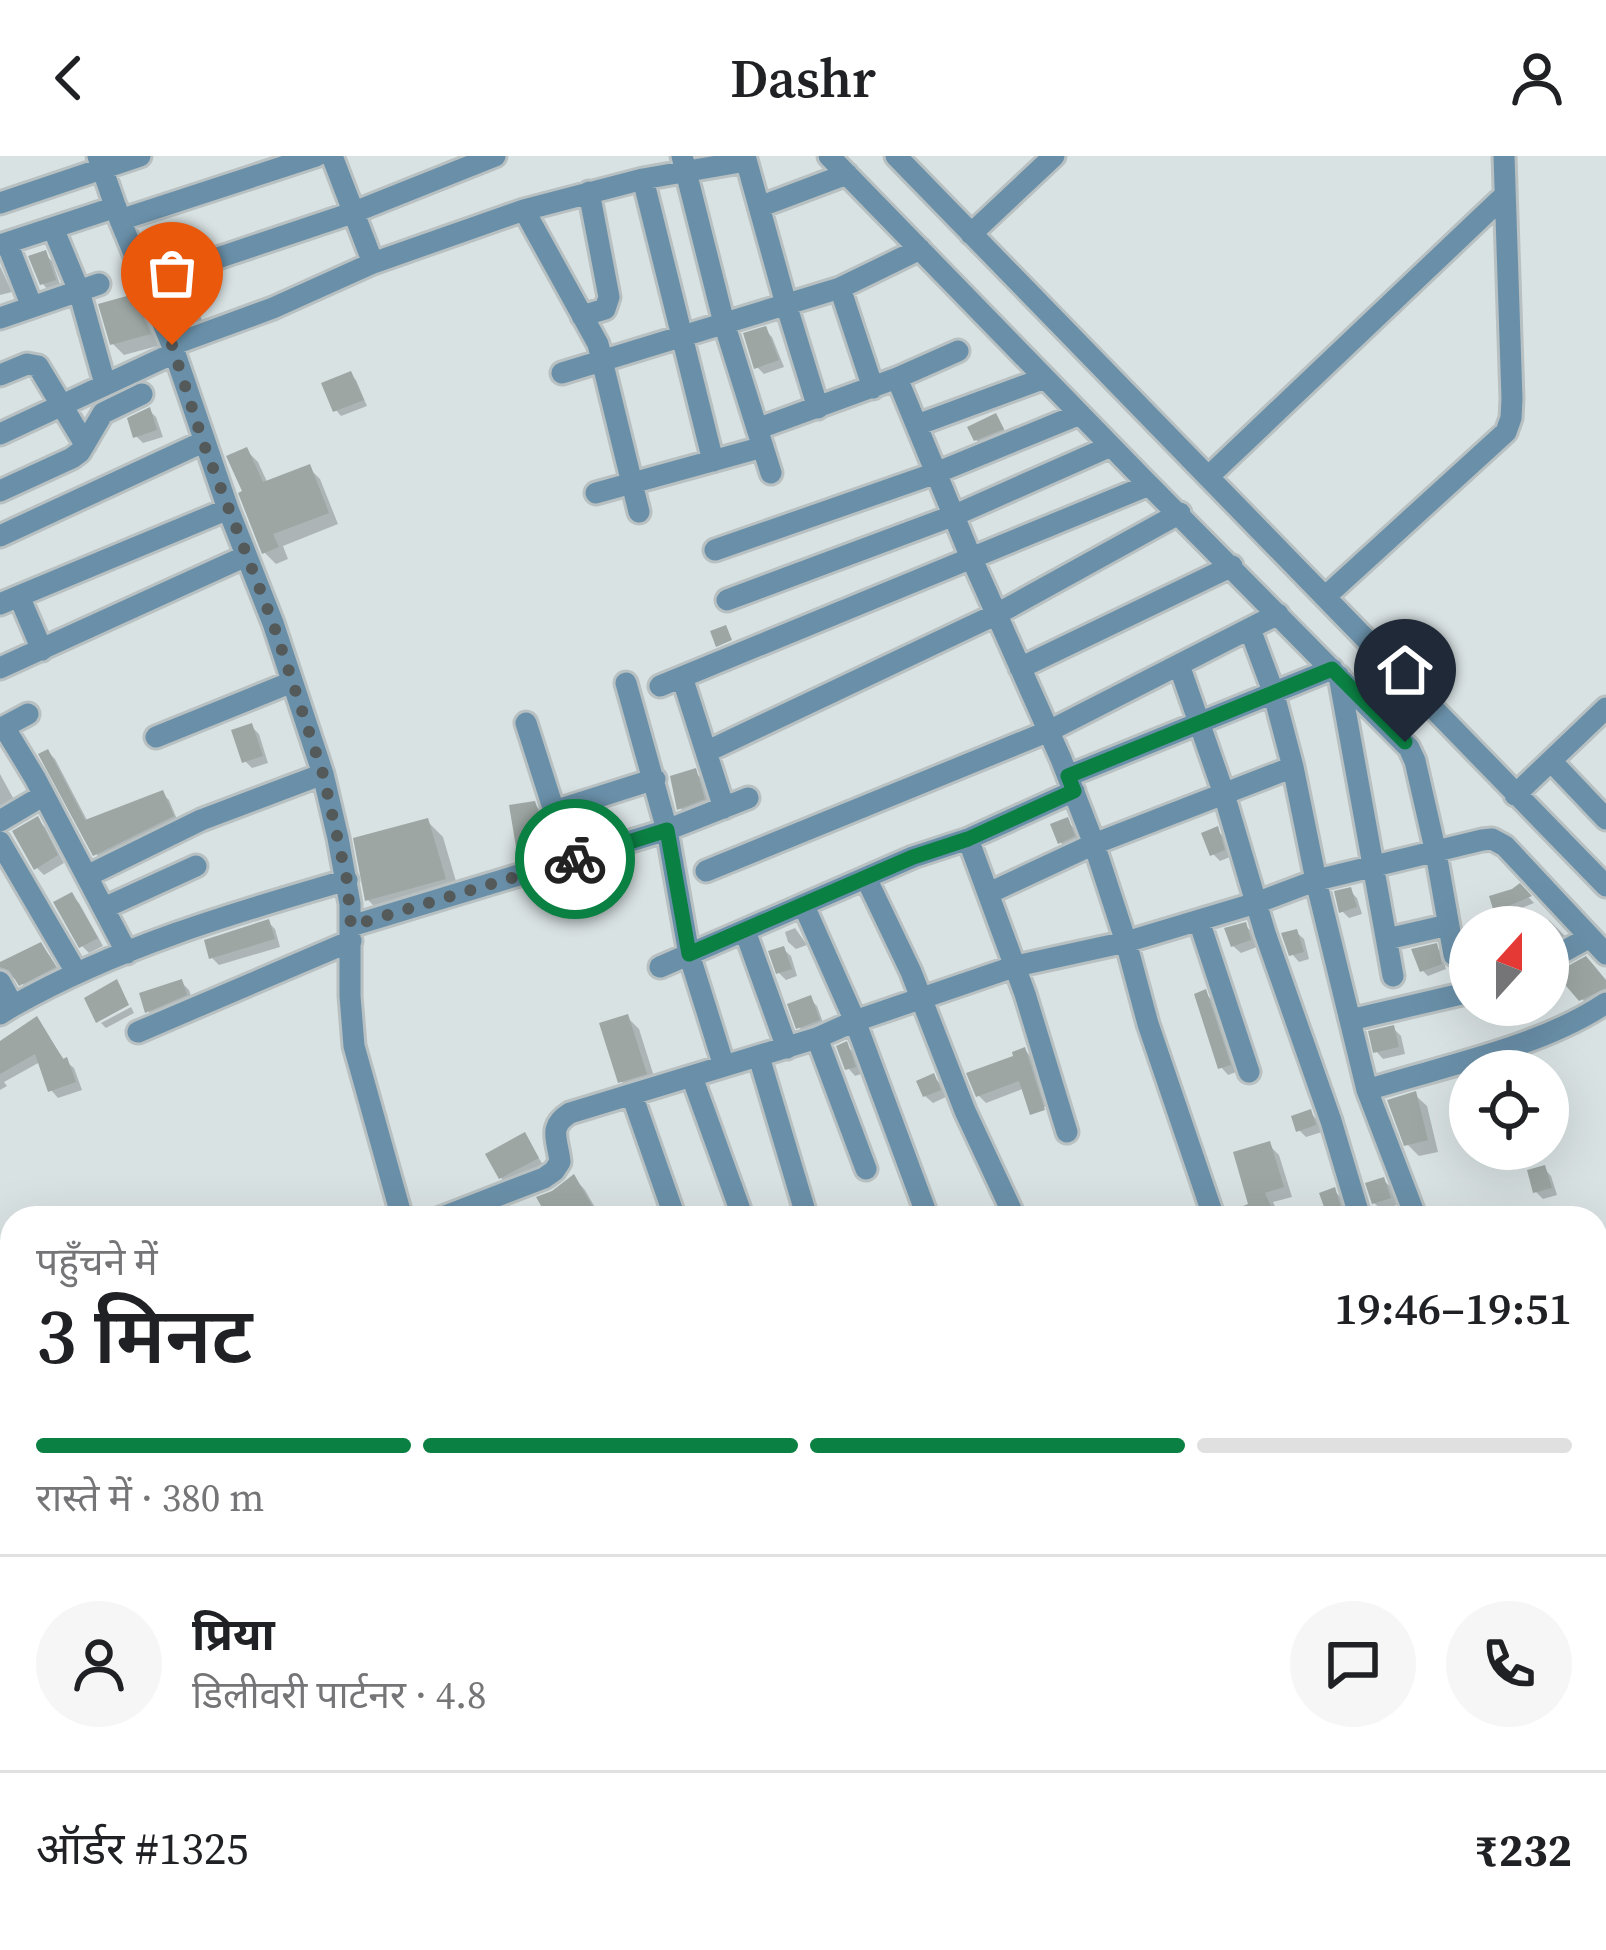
<!DOCTYPE html>
<html lang="hi">
<head>
<meta charset="utf-8">
<style>
	body { margin:0; font-family:"Source Serif 4","Noto Sans Devanagari",serif; background:#f6f6f6; color:#202124; height:100vh; display:flex; flex-direction:column; font-size:45px; white-space:nowrap }
	* { box-sizing:border-box; margin:0 }
	p { font-size:39px; color:#757577 }
	.icon { flex:none; width:66px; height:66px; fill:none; stroke:currentColor; stroke-width:2; stroke-linecap:round; stroke-linejoin:round }
	.map { position:relative; flex:1; overflow:hidden }
	.drawer { position:absolute; left:0px; top:1050px; width:1608px; height:744px; display:flex; flex-direction:column; background:#fff; border-radius:36px 36px 0 0; box-shadow:0 12px 48px #0002 }
	.drawer>* { flex:none }
	.needle { width:78px; rotate:21deg }
	.tools { position:absolute; left:1449px; top:750px; display:grid; gap:24px }
	.tools a { display:grid; place-items:center; width:120px; height:120px; border-radius:50%; background:#fff; box-shadow:0 12px 48px #0002; font-size:60px }
	.pin { position:absolute; display:grid; place-items:center; width:102px; height:102px; color:#fff; margin:-123px -51px; border-radius:50% 50% 50% 0; rotate:-45deg; box-shadow:0 0 12px #0007 }
	.pin .icon { rotate:45deg }
	.courier { position:absolute; display:grid; place-items:center; width:120px; height:120px; margin:-60px; border:9px solid #0b8043; border-radius:50%; background:#fff; color:#222; box-shadow:0 3px 15px #0007 }
	.overview em { font-style:normal; font-weight:600 }
	.overview div { display:flex; flex-direction:column-reverse }
	.overview { display:flex; align-items:center; justify-content:space-between; height:204px; padding:0 36px }
	h1 { font-size:78px; font-weight:600; line-height:90px }
	.bar { display:grid; grid-template-columns:repeat(4,1fr); gap:18px 12px; align-content:center; height:144px; padding:0 36px }
	.bar i { height:15px; border-radius:9px; background:#e0e0e0 }
	.bar .on { background:#0b8043 }
	.bar p { grid-column:span 4 }
	.line { display:flex; align-items:center; gap:30px; padding:0 36px; border-top:3px solid #e0e0e0 }
	.line div { flex:1 }
	.round { display:grid; place-items:center; flex:none; width:126px; height:126px; border-radius:63px; background:#f6f6f6 }
	header { display:flex; justify-content:space-between; align-items:center; height:156px; padding:0 36px; background:#fff; font-size:54px; font-weight:600 }
	.map>svg:first-child { display:block }
	.shadow { fill:#0003 }
	.building { fill:#9da6a3 }
	.lines { fill:none; stroke-linecap:round; stroke-linejoin:round }
	.minor-casing { stroke:#b8c0c1; stroke-width:27 }
	.minor { stroke:#6a90a9; stroke-width:21 }
	.done { stroke:#545959; stroke-width:12; stroke-dasharray:0 21.6 }
	.route { stroke:#0b8043; stroke-width:15 }
</style>
</head>
<body>
<header><svg class="icon" aria-label="back" viewBox="0 0 24 24"><path d="M15 5l-7 7 7 7"/></svg>Dashr<svg class="icon" aria-label="person" viewBox="0 0 24 24"><circle cx="12" cy="8" r="4"/><path d="M4 21q1-7 8-7t8 7"/></svg></header>
<div class="map">
<svg width="1606" height="1794" viewBox="0 0 1606 1794">
	<rect width="100%" height="100%" fill="#d9e2e3"/>
	<path class="shadow" d="M45,98L52,105L61,131L49,135L42,127Z
		M0,110L12,136L0,139Z
		M185,136L193,143L204,169L190,175L183,167Z
		M134,141L146,153L161,189L124,199L112,187Z
		M765,174L772,181L784,211L764,218L757,211Z
		M350,218L356,224L367,250L341,260L336,254Z
		M149,254L156,261L163,281L143,287L136,280Z
		M996,261L1009,281L984,291L976,284Z
		M247,295L258,306L268,328L309,312L320,323L338,368L283,390L288,403L276,408L264,396Z
		M251,570L259,578L268,607L252,612L245,605Z
		M48,596L55,603L88,666L162,637L169,644L179,668L103,705L96,698Z
		M695,616L702,623L711,650L687,660L680,652Z
		M0,618L17,649L0,660Z
		M534,648L546,660L561,705L532,714L520,702Z
		M38,664L45,671L64,707L44,719L37,712Z
		M427,665L443,681L460,739L384,760L368,744Z
		M1067,665L1074,672L1080,688L1068,694L1061,687Z
		M1217,674L1224,681L1230,701L1220,705L1213,698Z
		M1519,731L1534,747L1512,756L1515,768L1506,770L1500,765L1493,742Z
		M1350,735L1357,742L1362,758L1349,762L1342,755Z
		M72,740L79,747L103,790L89,797L82,790Z
		M1548,763L1569,784L1564,786L1557,779Z
		M268,766L275,773L280,791L219,809L212,802Z
		M1245,769L1252,776L1257,791L1241,797L1233,790Z
		M795,772L807,789L796,793L788,786L785,776Z
		M1296,776L1304,783L1309,803L1299,806L1292,798Z
		M40,789L50,800L64,822L32,838L17,822L2,823L0,827V809Z
		M1436,790L1441,796L1446,813L1428,820L1422,814Z
		M783,793L791,800L797,820L786,824L779,817Z
		M181,826L189,834L193,846L155,862L148,855Z
		M1606,826V848L1594,855L1582,843Z
		M1205,837L1212,844L1236,916L1228,919L1221,911Z
		M810,843L817,850L825,872L806,878L799,871Z
		M131,851L134,857L106,872L101,867Z
		M627,861L639,873L657,930L632,937L621,925Z
		M36,863L65,905L74,912L82,934L58,942L51,934L40,906L4,926L7,930L0,934V889Z
		M1393,872L1401,880L1405,898L1383,903L1376,895Z
		M846,889L853,896L861,918L855,920L848,912Z
		M1025,894L1032,902L1047,950L1033,955L1025,932L986,947L978,939Z
		M934,921L941,928L946,941L933,947L925,940Z
		M1415,939L1427,950L1438,996L1419,1000L1407,988Z
		M1310,956L1317,964L1322,976L1306,981L1299,974Z
		M524,980L544,1010L508,1029L501,1022Z
		M1269,989L1279,999L1292,1041L1273,1046L1280,1062H1233L1252,1050Z
		M1544,1012L1551,1020L1557,1039L1543,1043L1536,1036Z
		M574,1022L585,1034L601,1062H552Z
		M1383,1024L1391,1031L1397,1049L1382,1054L1374,1047Z
		M1334,1035L1342,1042L1348,1062H1331Z
		M3,1605L12,1607V1681L9,1684L0,1676V1607Z
		M1605,1751L1606,1787L1596,1794H1579L1571,1782H1596V1756Z
		M160,1782H207L203,1794H170Z
		M273,1782H326L313,1794H273L267,1787Z
		M793,1782H831L816,1794H804Z
		M831,1782H929L931,1785L920,1794H896L886,1783L873,1794H841Z
		M1212,1782H1302L1309,1794H1219Z
		M355,1783L365,1794H327Z"/>
	<path class="building" d="M46,94L56,124L40,129L28,100Z
		M186,132L199,161L180,169L168,140Z
		M134,138L151,178L110,189L98,148Z
		M766,170L779,204L754,213L743,177Z
		M351,215L364,244L333,256L321,227Z
		M150,251L157,274L133,282L127,262Z
		M996,257L1004,273L974,285L967,271Z
		M247,291L263,326L310,308L329,357L273,378L279,391L262,398L238,337L242,335L226,300Z
		M726,469L732,484L716,491L710,475Z
		M252,567L263,600L242,607L231,574Z
		M48,593L85,664L163,634L174,660L93,700L38,598Z
		M696,612L705,643L677,654L670,620Z
		M535,645L551,694L518,703L509,649Z
		M38,660L58,699L34,714L12,675Z
		M1068,661L1075,680L1058,688L1050,668Z
		M428,662L446,723L365,745L353,682Z
		M1218,670L1225,694L1210,700L1201,677Z
		M1520,727L1532,740L1508,750L1512,762L1497,766L1489,740L1512,733Z
		M1351,731L1357,751L1339,757L1334,735Z
		M72,736L98,782L79,792L53,746Z
		M269,763L275,783L209,803L204,784Z
		M1246,766L1251,784L1231,791L1224,772Z
		M1297,773L1304,796L1289,800L1281,777Z
		M41,786L56,811L19,830L9,814L0,811V806Z
		M1437,787L1442,808L1420,816L1411,793Z
		M784,790L792,813L776,818L768,795Z
		M1586,800L1606,824V832L1579,845L1555,817Z
		M117,823L129,849L96,867L84,842Z
		M182,823L187,839L145,857L139,837Z
		M1206,833L1231,909L1218,913L1194,838Z
		M811,839L820,864L796,873L787,848Z
		M628,858L647,918L618,927L599,867Z
		M37,860L63,903L67,901L76,926L48,936L35,898L0,918V885Z
		M1394,869L1399,891L1373,897L1368,875Z
		M847,885L856,911L845,914L836,890Z
		M1025,891L1045,954L1030,959L1019,925L976,941L966,917L1013,900L1012,896Z
		M934,917L941,934L923,941L916,925Z
		M1416,935L1428,984L1404,990L1387,944Z
		M1311,953L1316,969L1296,976L1291,960Z
		M525,976L539,1002L499,1023L485,998Z
		M1270,985L1284,1031L1265,1037L1276,1062H1229L1228,1056L1248,1048L1233,996Z
		M1545,1009L1552,1032L1533,1037L1527,1014Z
		M574,1018L596,1057L588,1062H548L536,1041L552,1035Z
		M1384,1021L1391,1042L1372,1048L1365,1027Z
		M1335,1031L1344,1062H1328L1319,1037Z"/>
	<g class="lines">
		<defs>
			<path id="minor" d="M98,0L120,64L172,189L228,353L273,467L323,618L338,682L350,748V840L354,890L402,1062
				M332,0L373,107
				M682,0L724,167L771,317
				M745,0L786,148L818,252
				M829,0L1149,329
				M896,0L1606,730
				M643,23L713,305
				M0,47L140,0
				M759,51L847,18
				M524,54L598,188L639,356
				M120,64L316,0
				M53,72L79,135L105,228
				M971,78L1054,0
				M7,87L32,151
				M0,89L116,51
				M146,126L352,57L495,0
				M840,132L873,232
				M582,160L605,153L609,141L589,36
				M0,162L99,128
				M172,189L273,152L373,107L524,54L643,23L746,5
				M562,217L840,132L920,93
				M0,219L27,208L38,210L85,288
				M897,222L967,392L1061,603L1094,688L1126,786L1148,868L1214,1062
				M917,269L1045,222
				M757,273L897,222L958,195
				M0,278L174,197
				M1208,321L1505,39
				M0,335L72,302L80,296L103,257L142,238
				M596,337L763,291
				M0,380L203,286
				M715,394L936,317L1080,258
				M19,440L42,494
				M1325,441L1506,276L1511,262L1512,243L1504,0
				M727,444L955,359L1111,290
				M0,448L228,353
				M1250,473L1273,535L1293,611L1317,729L1367,934L1416,1062
				M1179,509L1224,638L1265,777L1331,965L1360,1062
				M0,512L246,400
				M1020,512L1232,410
				M1339,520L1393,820
				M682,521L724,652
				M626,527L667,674L689,798L724,910
				M660,530L1149,329L1409,592L1415,605L1436,697L1454,799
				M526,567L570,705
				M4,571L35,622L127,797
				M0,573L28,558
				M156,581L292,526
				M706,596L997,458L1180,357
				M1552,606L1606,663
				M1068,620L1332,513
				M1515,639L1606,552
				M554,655L655,623
				M0,665L44,639
				M968,683L1025,838L1067,976
				M0,686L76,816
				M706,715L1049,575L1278,458
				M87,720L201,664L323,618
				M866,722L911,816L965,955L1015,1062
				M989,737L1094,688L1293,611
				M804,750L855,865L928,1062
				M104,752L196,710
				M1199,765L1249,916
				M351,770L667,674L748,642
				M745,775L787,892
				M1387,783L1448,769
				M1548,804L1590,781
				M660,811L913,701L968,683L1074,635
				M0,826L13,850L0,858
				M13,850C117,791 233,757 347,724
				M1350,864L1470,836
				M138,876L351,785
				M817,882L866,1013
				M759,901L807,1062
				M692,921L743,1062
				M1367,934C1443,910 1541,891 1606,847
				M632,939L675,1062
				M440,1062L544,1022L554,1015L560,1006C558,984 547,971 570,957L817,882L855,865L1016,810L1126,786L1256,747L1317,724L1482,684L1492,683L1505,690L1606,798
				M1596,1320L1606,1313
				M0,1503L12,1501
				M0,1579L12,1590
				M1596,1591L1606,1582
				M1596,1712L1606,1727
				M208,1782L218,1794
				M388,1782L391,1794
				M614,1782L617,1794
				M1318,1782L1326,1794
				M1,1794L24,1782
				M727,1794L741,1782
				M1355,1794L1365,1782"/>
		</defs>
		<use href="#minor" class="minor-casing"/>
		<use href="#minor" class="minor"/>
	</g>
	<g class="lines">
		<path class="done" d="M172,189L203,286L273,467L323,618L347,724L351,770L575,703"/>
		<path class="route" d="M575,703L667,674L689,798L913,701L968,683L1074,635L1068,620L1332,513L1405,586"/>
	</g>
</svg>
<div class="tools">
<a><svg class="needle" viewBox="-14 -14 28 28"><path d="M0-13l5 13h-10z" fill="#e53935"/><path d="M0 13l5-13h-10z" fill="#757577"/></svg></a>
<a><svg class="icon" aria-label="locate" viewBox="0 0 24 24"><circle cx="12" cy="12" r="6"/><path d="M12 2v4M12 18v4M2 12h4M18 12h4"/></svg></a>
</div>
<div class="pin" style="left:172px;top:189px;background:#ea580c"><svg class="icon" aria-label="bag" viewBox="0 0 24 24"><path d="M5 8h14l-1 12H6zM9 8a3 3 0 0 1 6 0"/></svg></div>
<div class="pin" style="left:1405px;top:586px;background:#1f2937"><svg class="icon" aria-label="home" viewBox="0 0 24 24"><path d="M3 11l9-7 9 7M6 9v11h12V9"/></svg></div>
<div class="courier" style="left:575px;top:703px"><svg class="icon" aria-label="bike" viewBox="0 0 24 24"><circle cx="6" cy="16" r="4"/><circle cx="18" cy="16" r="4"/><path d="M6 16l4-8h5l3 8M10 8l3 8H6M13 5h3"/></svg></div>
<section class="drawer">
<div class="overview"><div><h1>3 मिनट</h1><p>पहुँचने में</p></div><em>19:46–19:51</em></div>
<div class="bar"><i class="on"></i><i class="on"></i><i class="on"></i><i></i><p>रास्ते में · 380 m</p></div>
<div class="line" style="height:216px"><a class="round"><svg class="icon" aria-label="person" viewBox="0 0 24 24"><circle cx="12" cy="8" r="4"/><path d="M4 21q1-7 8-7t8 7"/></svg></a><div><b>प्रिया</b><p>डिलीवरी पार्टनर · 4.8</p></div><a class="round"><svg class="icon" aria-label="chat" viewBox="0 0 24 24"><path d="M4 5h16v11H9l-5 4z"/></svg></a><a class="round"><svg class="icon" aria-label="phone" viewBox="0 0 24 24"><path d="M5 4h4l2 5-3 2q2 4 5 5l2-3 5 2v4C11 20 4 13 5 4z"/></svg></a></div>
<div class="line" style="height:156px"><div>ऑर्डर #1325</div><b>₹232</b></div>
</section>
</div>
</body>
</html>
